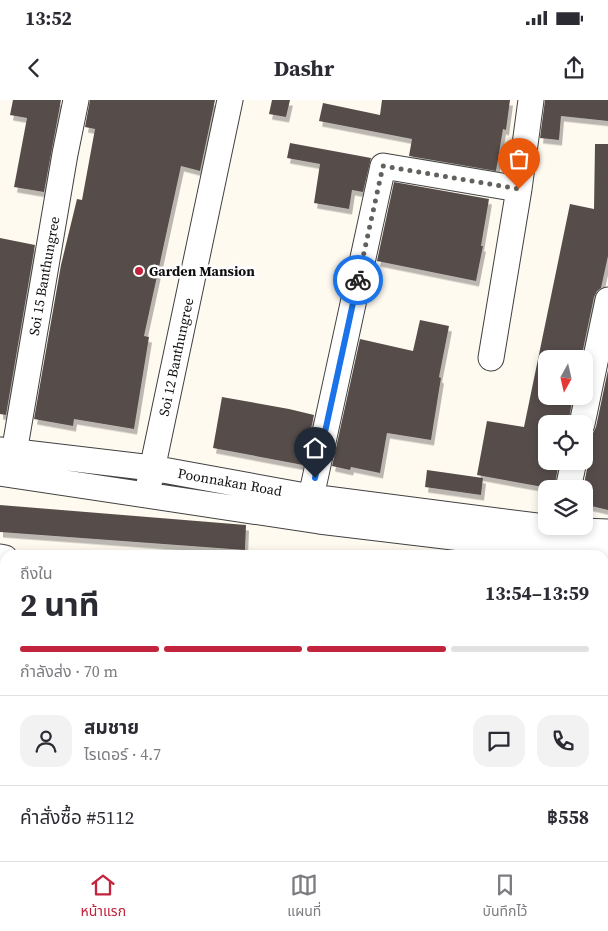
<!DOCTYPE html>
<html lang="th">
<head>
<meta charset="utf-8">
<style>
	body { margin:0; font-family:"Source Serif 4","Noto Sans Thai",serif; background:#f2f2f3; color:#2b2b33; height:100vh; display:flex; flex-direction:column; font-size:19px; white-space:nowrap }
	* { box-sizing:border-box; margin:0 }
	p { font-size:16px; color:#7c7c81 }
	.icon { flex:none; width:28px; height:28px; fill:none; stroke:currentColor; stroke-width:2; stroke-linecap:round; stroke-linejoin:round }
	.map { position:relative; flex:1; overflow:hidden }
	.details { position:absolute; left:0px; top:450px; width:609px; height:311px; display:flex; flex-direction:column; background:#fff; border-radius:15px 15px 0 0; box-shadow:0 2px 8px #0003 }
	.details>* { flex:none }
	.needle { width:32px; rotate:188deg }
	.controls { position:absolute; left:538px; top:250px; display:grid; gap:10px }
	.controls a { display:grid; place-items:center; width:55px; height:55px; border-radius:10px; background:#fff; box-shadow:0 2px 8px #0003; font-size:25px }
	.pin { position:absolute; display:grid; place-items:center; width:42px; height:42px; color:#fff; margin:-51px -21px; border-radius:50% 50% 50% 0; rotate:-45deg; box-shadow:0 0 5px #0007 }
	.pin .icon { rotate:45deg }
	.courier { position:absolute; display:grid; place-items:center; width:50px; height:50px; margin:-25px; border:4px solid #1a73e8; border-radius:50%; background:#fff; color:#222; box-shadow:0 1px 6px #0007 }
	.summary em { font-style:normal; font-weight:700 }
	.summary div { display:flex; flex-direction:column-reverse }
	.summary { display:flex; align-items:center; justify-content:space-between; height:85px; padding:0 20px }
	h1 { font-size:32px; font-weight:700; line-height:38px }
	.bar { display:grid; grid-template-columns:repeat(4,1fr); gap:8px 5px; align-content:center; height:60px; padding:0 20px }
	.bar i { height:6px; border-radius:4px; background:#e1e1e2 }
	.bar .current { background:#c1243c }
	.bar p { grid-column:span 4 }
	.line { display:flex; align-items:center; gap:12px; padding:0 20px; border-top:1px solid #e1e1e2 }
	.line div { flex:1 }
	.round { display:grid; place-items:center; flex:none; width:52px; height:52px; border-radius:15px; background:#f2f2f3 }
	.status { display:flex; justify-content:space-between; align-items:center; height:35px; padding:0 25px; background:#fff; direction:ltr }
	.status svg { height:14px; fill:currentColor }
	header { display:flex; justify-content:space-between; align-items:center; height:65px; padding:0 20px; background:#fff; font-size:22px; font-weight:700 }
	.tabs { display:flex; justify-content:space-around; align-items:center; height:70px; border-top:1px solid #e1e1e2; background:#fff; font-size:14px; color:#7c7c81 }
	.tabs a { display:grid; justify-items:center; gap:2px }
	.tabs .current { color:#c1243c }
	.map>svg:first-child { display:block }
	.green { fill:#d8eab9 }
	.building { fill:#574e4b; filter:url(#shadow) }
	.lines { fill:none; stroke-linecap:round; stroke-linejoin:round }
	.minor-casing { stroke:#414141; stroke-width:27 }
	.minor { stroke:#fff; stroke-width:25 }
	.done { stroke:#62615d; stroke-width:5; stroke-dasharray:0 9 }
	.route { stroke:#1a73e8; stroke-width:6 }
	.poi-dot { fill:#c1243c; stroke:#fff; stroke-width:2 }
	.labels { text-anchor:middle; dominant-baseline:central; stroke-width:5; stroke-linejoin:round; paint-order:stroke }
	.poi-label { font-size:14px; font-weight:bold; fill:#0e0e0e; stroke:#fff; text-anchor:start }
	.street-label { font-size:14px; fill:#0e0e0e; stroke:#fff }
</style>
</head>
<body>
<div class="status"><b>13:52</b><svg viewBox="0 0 49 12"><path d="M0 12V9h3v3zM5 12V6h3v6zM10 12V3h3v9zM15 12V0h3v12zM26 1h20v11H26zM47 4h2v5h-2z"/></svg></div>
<header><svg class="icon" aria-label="back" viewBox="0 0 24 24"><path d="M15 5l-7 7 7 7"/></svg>Dashr<svg class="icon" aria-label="share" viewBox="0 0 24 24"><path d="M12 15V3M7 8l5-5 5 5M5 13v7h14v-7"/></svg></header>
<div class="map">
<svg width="608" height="761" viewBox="0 0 608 761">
	<defs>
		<filter id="shadow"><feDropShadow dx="3" dy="5.5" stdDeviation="0" flood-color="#0004"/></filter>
	</defs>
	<rect width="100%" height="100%" fill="#fffaf0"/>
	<path class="green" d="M170,756H508L507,761H169Z"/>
	<path class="building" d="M13,0H61L44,92L14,87L27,18L10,15Z
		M90,0H215L200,71L181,66L144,236L149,237L134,329L74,319L73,326L34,319L61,165L77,99L82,100L95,29L85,27Z
		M272,0H290L286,17L269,14Z
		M382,0H510L506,30L503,29L496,71L409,56L412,39L319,21L323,3L380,15Z
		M545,0H608V21L561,16L559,40L540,38Z
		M290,43L371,58L363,92L352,90L349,109L314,103L320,64L287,58Z
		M595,44H608V156L601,188L597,191L594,197L581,259H546V296H573L568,324H546L541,361H559L554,389H543V387L477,375L487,321L524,327L570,104L594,109Z
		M394,82L489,99L481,146H483L476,181L377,161Z
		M0,138L35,145L6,315L0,314Z
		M420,220L449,226L439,277L441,278L431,340L387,333L380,373L351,367L350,370L332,366L360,239L413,251Z
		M608,270V410L587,405L588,399L584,398L583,389L588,364V357L585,353L589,336L593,333L596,327Z
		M222,297L289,309L314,315L303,365L213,348Z
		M427,370L483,378L481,395L425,387Z
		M0,405L246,425L245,450L0,432Z"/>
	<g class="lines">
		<defs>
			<path id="minor" d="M491,258L519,89L531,0
				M582,324L608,200
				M0,350L152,368L311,397L553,428L559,430L608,432
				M14,353L65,54L76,0
				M0,373L319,421L602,455
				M149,384L230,0
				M568,389L574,361
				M311,397L383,66L519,89
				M0,457L5,458
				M0,526H5
				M0,595L5,596
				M604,613H608
				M0,759L20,761
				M162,761V756
				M517,761L519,756"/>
		</defs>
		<use href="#minor" class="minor-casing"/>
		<use href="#minor" class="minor"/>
	</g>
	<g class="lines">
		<path class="done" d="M358,180L383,66L519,89"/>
		<path class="route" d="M315,378L358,180"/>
	</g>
	<circle class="poi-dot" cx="139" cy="171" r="5"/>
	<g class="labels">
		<g class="poi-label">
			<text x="149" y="171">Garden Mansion</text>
		</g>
		<g class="street-label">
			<text transform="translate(44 176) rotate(-80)">Soi 15 Banthungree</text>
			<text transform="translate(176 257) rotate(-78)">Soi 12 Banthungree</text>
			<text transform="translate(230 382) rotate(10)">Poonnakan Road</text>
		</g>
	</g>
</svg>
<div class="controls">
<a><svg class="needle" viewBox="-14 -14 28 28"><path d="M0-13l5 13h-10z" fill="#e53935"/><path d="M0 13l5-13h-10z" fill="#7c7c81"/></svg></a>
<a><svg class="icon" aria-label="locate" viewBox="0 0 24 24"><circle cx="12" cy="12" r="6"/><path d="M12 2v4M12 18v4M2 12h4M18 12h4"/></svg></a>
<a><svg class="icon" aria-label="layers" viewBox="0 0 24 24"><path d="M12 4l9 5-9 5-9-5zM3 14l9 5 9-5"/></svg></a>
</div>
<div class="pin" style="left:519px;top:89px;background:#ea580c"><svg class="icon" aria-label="bag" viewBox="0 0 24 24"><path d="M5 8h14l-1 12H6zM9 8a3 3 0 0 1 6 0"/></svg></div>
<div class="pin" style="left:315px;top:378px;background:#1f2937"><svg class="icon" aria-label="home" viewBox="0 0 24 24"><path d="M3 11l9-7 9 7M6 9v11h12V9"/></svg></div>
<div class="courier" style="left:358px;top:180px"><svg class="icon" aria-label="bike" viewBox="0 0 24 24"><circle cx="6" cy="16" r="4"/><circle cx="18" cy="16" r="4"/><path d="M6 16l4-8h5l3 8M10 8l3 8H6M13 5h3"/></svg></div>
<section class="details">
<div class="summary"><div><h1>2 นาที</h1><p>ถึงใน</p></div><em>13:54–13:59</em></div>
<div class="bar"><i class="current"></i><i class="current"></i><i class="current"></i><i></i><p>กำลังส่ง · 70 m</p></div>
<div class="line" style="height:90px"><a class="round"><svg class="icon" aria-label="person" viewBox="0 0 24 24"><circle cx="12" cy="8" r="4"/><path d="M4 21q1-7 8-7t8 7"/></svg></a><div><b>สมชาย</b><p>ไรเดอร์ · 4.7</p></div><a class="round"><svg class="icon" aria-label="chat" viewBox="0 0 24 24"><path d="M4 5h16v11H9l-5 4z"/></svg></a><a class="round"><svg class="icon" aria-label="phone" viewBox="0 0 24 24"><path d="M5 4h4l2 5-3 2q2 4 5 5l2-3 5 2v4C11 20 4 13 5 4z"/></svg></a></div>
<div class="line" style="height:65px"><div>คำสั่งซื้อ #5112</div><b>฿558</b></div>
</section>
</div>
<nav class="tabs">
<a class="current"><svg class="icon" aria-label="home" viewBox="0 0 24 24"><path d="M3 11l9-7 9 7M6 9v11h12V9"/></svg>หน้าแรก</a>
<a><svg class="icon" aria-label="map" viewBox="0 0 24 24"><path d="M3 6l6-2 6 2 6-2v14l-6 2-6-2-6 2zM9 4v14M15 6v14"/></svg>แผนที่</a>
<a><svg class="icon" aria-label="saved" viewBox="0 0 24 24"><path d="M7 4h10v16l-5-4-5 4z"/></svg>บันทึกไว้</a>
</nav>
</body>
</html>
